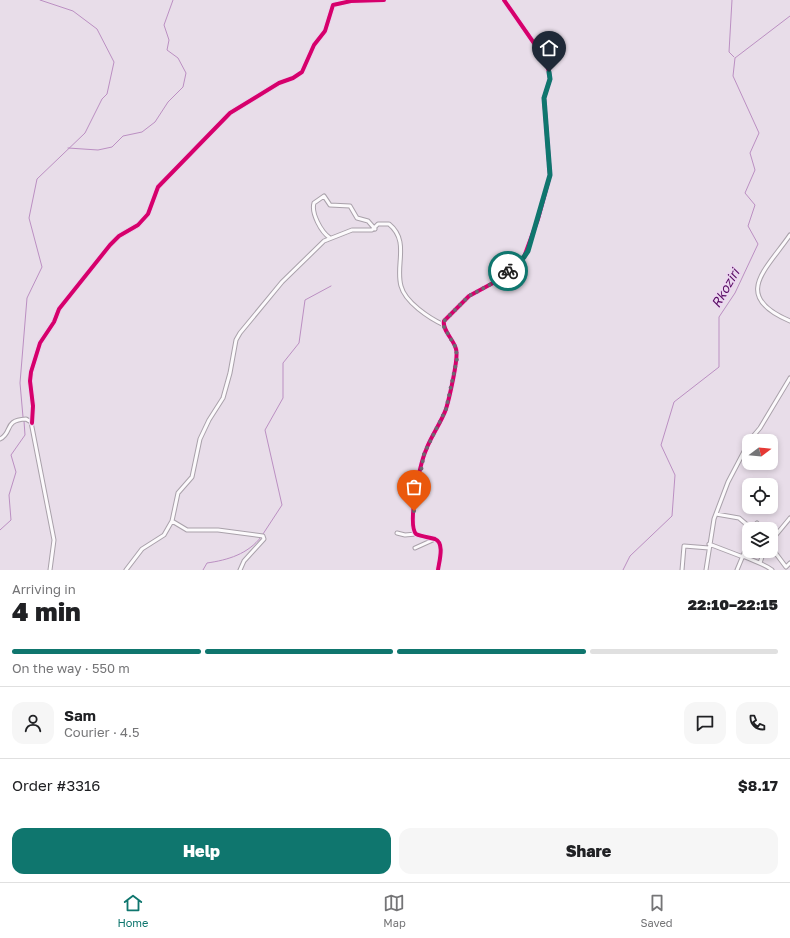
<!DOCTYPE html>
<html lang="en">
<head>
<meta charset="utf-8">
<style>
	body { margin:0; font-family:"Golos Text",sans-serif; background:#f6f6f6; color:#202124; height:100vh; display:flex; flex-direction:column; font-size:15px; white-space:nowrap }
	* { box-sizing:border-box; margin:0 }
	p { font-size:13px; color:#757577 }
	.icon { flex:none; width:22px; height:22px; fill:none; stroke:currentColor; stroke-width:2; stroke-linecap:round; stroke-linejoin:round }
	.map { position:relative; height:570px; overflow:hidden }
	.side { display:flex; flex-direction:column; background:#fff; flex:1 }
	.side>* { flex:none }
	.needle { width:26px; rotate:74deg }
	.buttons { position:absolute; left:742px; top:434px; display:grid; gap:8px }
	.buttons a { display:grid; place-items:center; width:36px; height:36px; border-radius:8px; background:#fff; box-shadow:0 2px 6px #0003; font-size:20px }
	.pin { position:absolute; display:grid; place-items:center; width:34px; height:34px; color:#fff; margin:-41px -17px; border-radius:50% 50% 50% 0; rotate:-45deg; box-shadow:0 0 4px #0007 }
	.pin .icon { rotate:45deg }
	.courier { position:absolute; display:grid; place-items:center; width:40px; height:40px; margin:-20px; border:3px solid #0f766e; border-radius:50%; background:#fff; color:#222; box-shadow:0 1px 5px #0007 }
	.headline em { font-style:normal; font-weight:800 }
	.headline div { display:flex; flex-direction:column-reverse }
	.headline { display:flex; align-items:center; justify-content:space-between; height:68px; padding:0 12px }
	h1 { font-size:26px; font-weight:800; line-height:30px }
	.bar { display:grid; grid-template-columns:repeat(4,1fr); gap:6px 4px; align-content:center; height:48px; padding:0 12px }
	.bar i { height:5px; border-radius:3px; background:#e0e0e0 }
	.bar .selected { background:#0f766e }
	.bar p { grid-column:span 4 }
	.line { display:flex; align-items:center; gap:10px; padding:0 12px; border-top:1px solid #e0e0e0 }
	.line div { flex:1 }
	.round { display:grid; place-items:center; flex:none; width:42px; height:42px; border-radius:12px; background:#f6f6f6 }
	.action { display:flex; gap:8px; margin-top:auto; padding:8px 12px }
	.action a { flex:1; height:46px; border-radius:12px; background:#0f766e; color:#fff; font-size:16px; font-weight:800; line-height:46px; text-align:center }
	.action a+a { background:#f6f6f6; color:#202124 }
	.tabs { display:flex; justify-content:space-around; align-items:center; height:56px; border-top:1px solid #e0e0e0; background:#fff; font-size:11px; color:#757577 }
	.tabs a { display:grid; justify-items:center; gap:2px }
	.tabs .selected { color:#0f766e }
	.map>svg:first-child { display:block }
	.lines { fill:none; stroke-linecap:round; stroke-linejoin:round }
	.stream { stroke:#bb8fc2; stroke-width:1 }
	.minor-casing { stroke:#a9a1aa; stroke-width:5 }
	.minor { stroke:#fcfafc; stroke-width:3 }
	.cycleway-casing { stroke:#ebd7ef; stroke-width:6 }
	.cycleway { stroke:#d6006c; stroke-width:4 }
	.done { stroke:#706771; stroke-width:4; stroke-dasharray:0 7.2 }
	.route { stroke:#0f766e; stroke-width:5 }
	.labels { text-anchor:middle; dominant-baseline:central; stroke-width:4; stroke-linejoin:round; paint-order:stroke }
	.water-label { font-size:13px; font-style:italic; fill:#570963; stroke:#ebd7ef }
</style>
</head>
<body>
<div class="map">
<svg width="790" height="570" viewBox="0 0 790 570">
	<rect width="100%" height="100%" fill="#e8dde9"/>
	<g class="lines">
		<path class="stream" d="M732,0L729,52L734,57
			M68,148L98,150L112,147L123,136L142,132L155,122L168,102L183,87L186,73L178,58L167,50L169,40L164,25L173,0
			M23,417L20,383L27,298L42,267L29,218L37,179L85,133L102,99L107,94L114,62L97,29L73,11L40,0
			M0,530L11,520L9,495L16,472L11,455L25,435L24,421
			M263,534L282,505L265,430L283,398V363L299,343L305,300L331,286
			M203,570L207,563C228,560 248,554 261,537
			M623,570L630,556L672,516L675,475L661,445L674,402L719,367V317L735,293L758,244L748,226L755,205L745,193L755,170L750,153L759,133L733,76L735,58L790,16"/>
		<defs>
			<path id="minor" d="M790,235C766,270 731,296 790,321
				M330,238C321,232 311,213 314,203L324,196L330,205L350,206L357,218L368,221L375,229
				M32,423L33,406L30,381L31,372L40,343L54,322L59,309L110,245L119,236L138,225L148,214L158,187L230,113L279,83L293,78L302,72L314,45L325,31L333,5L351,1L384,0
				M0,439C13,433 3,420 26,419L31,422L54,540L50,570
				M749,441L760,428L790,378
				M716,514L739,518L752,529
				M172,521L187,530H218L263,536L264,539L244,561L240,570
				M751,529L757,523
				M397,533L405,535L416,534
				M771,541L790,518
				M709,544L743,557
				M771,547L786,567L790,563
				M415,548L435,539
				M743,556C753,561 763,563 772,570
				M760,563L764,551
				M126,570L142,549L164,535L172,521L178,493L192,477L200,439L209,420L223,398L230,373L236,340L240,333L282,282L324,241L352,230H372L378,224H389C410,241 395,265 401,286C405,302 429,318 444,325
				M438,570C439,562 445,543 435,539C429,537 422,537 416,534C407,524 420,464 426,450C431,436 441,423 446,409C449,399 459,357 456,349C454,340 442,330 444,321L469,296L493,283L524,257L538,219L550,175L544,98L550,79L549,72L545,59L504,0
				M682,570L684,546L709,548
				M706,570L714,519L728,482L749,442
				M737,570L749,541"/>
		</defs>
		<use href="#minor" class="minor-casing"/>
		<use href="#minor" class="minor"/>
		<defs>
			<path id="cycleway" d="M32,423L33,406L30,381L31,372L40,343L54,322L59,309L110,245L119,236L138,225L148,214L158,187L230,113L279,83L293,78L302,72L314,45L325,31L333,5L351,1L384,0
				M438,570C439,562 445,543 435,539C429,537 422,537 416,534C407,524 420,464 426,450C431,436 441,423 446,409C449,399 459,357 456,349C454,340 442,330 444,321L469,296L493,283L524,257L538,219L550,175L544,98L550,79L549,72L545,59L504,0"/>
		</defs>
		<use href="#cycleway" class="cycleway-casing"/>
		<use href="#cycleway" class="cycleway"/>
	</g>
	<g class="lines">
		<path class="done" d="M414,511L424,454L446,409L457,359L456,348L444,327V321L469,296L491,284L508,271"/>
		<path class="route" d="M508,271L524,257L528,251L550,175L544,98L550,79L549,72"/>
	</g>
	<g class="labels">
		<g class="water-label">
			<text transform="translate(725 288) rotate(-60)">Rkoziri</text>
		</g>
	</g>
</svg>
<div class="buttons">
<a><svg class="needle" viewBox="-14 -14 28 28"><path d="M0-13l5 13h-10z" fill="#e53935"/><path d="M0 13l5-13h-10z" fill="#757577"/></svg></a>
<a><svg class="icon" aria-label="locate" viewBox="0 0 24 24"><circle cx="12" cy="12" r="6"/><path d="M12 2v4M12 18v4M2 12h4M18 12h4"/></svg></a>
<a><svg class="icon" aria-label="layers" viewBox="0 0 24 24"><path d="M12 4l9 5-9 5-9-5zM3 14l9 5 9-5"/></svg></a>
</div>
<div class="pin" style="left:414px;top:511px;background:#ea580c"><svg class="icon" aria-label="bag" viewBox="0 0 24 24"><path d="M5 8h14l-1 12H6zM9 8a3 3 0 0 1 6 0"/></svg></div>
<div class="pin" style="left:549px;top:72px;background:#1f2937"><svg class="icon" aria-label="home" viewBox="0 0 24 24"><path d="M3 11l9-7 9 7M6 9v11h12V9"/></svg></div>
<div class="courier" style="left:508px;top:271px"><svg class="icon" aria-label="bike" viewBox="0 0 24 24"><circle cx="6" cy="16" r="4"/><circle cx="18" cy="16" r="4"/><path d="M6 16l4-8h5l3 8M10 8l3 8H6M13 5h3"/></svg></div>
</div>
<section class="side">
<div class="headline"><div><h1>4 min</h1><p>Arriving in</p></div><em>22:10–22:15</em></div>
<div class="bar"><i class="selected"></i><i class="selected"></i><i class="selected"></i><i></i><p>On the way · 550 m</p></div>
<div class="line" style="height:72px"><a class="round"><svg class="icon" aria-label="person" viewBox="0 0 24 24"><circle cx="12" cy="8" r="4"/><path d="M4 21q1-7 8-7t8 7"/></svg></a><div><b>Sam</b><p>Courier · 4.5</p></div><a class="round"><svg class="icon" aria-label="chat" viewBox="0 0 24 24"><path d="M4 5h16v11H9l-5 4z"/></svg></a><a class="round"><svg class="icon" aria-label="phone" viewBox="0 0 24 24"><path d="M5 4h4l2 5-3 2q2 4 5 5l2-3 5 2v4C11 20 4 13 5 4z"/></svg></a></div>
<div class="line" style="height:52px"><div>Order #3316</div><b>$8.17</b></div>
<div class="action"><a>Help</a><a>Share</a></div>
</section>
<nav class="tabs">
<a class="selected"><svg class="icon" aria-label="home" viewBox="0 0 24 24"><path d="M3 11l9-7 9 7M6 9v11h12V9"/></svg>Home</a>
<a><svg class="icon" aria-label="map" viewBox="0 0 24 24"><path d="M3 6l6-2 6 2 6-2v14l-6 2-6-2-6 2zM9 4v14M15 6v14"/></svg>Map</a>
<a><svg class="icon" aria-label="saved" viewBox="0 0 24 24"><path d="M7 4h10v16l-5-4-5 4z"/></svg>Saved</a>
</nav>
</body>
</html>
